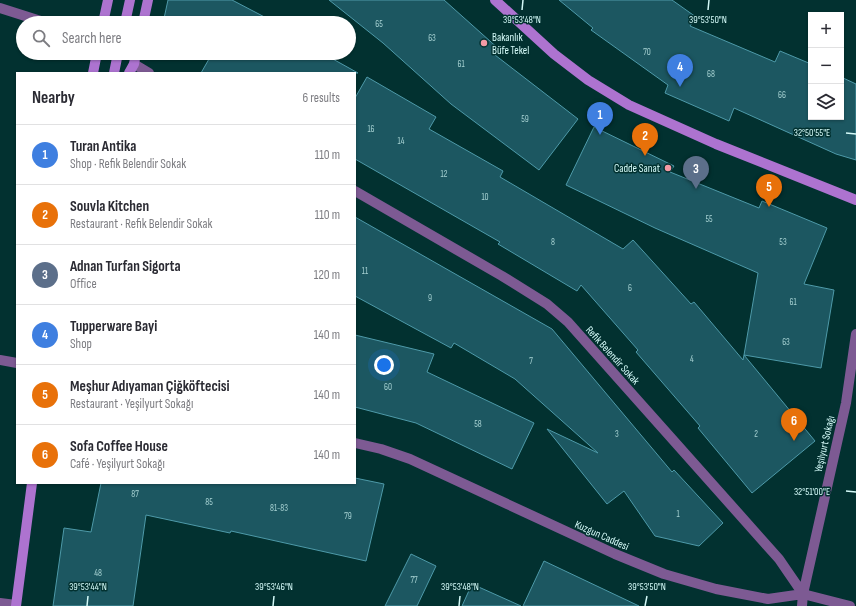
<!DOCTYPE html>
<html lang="en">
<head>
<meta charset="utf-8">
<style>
	body { margin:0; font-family:"Sofia Sans Condensed",sans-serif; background:#f7f7f7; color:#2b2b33 }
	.controls { position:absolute; right:12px; top:12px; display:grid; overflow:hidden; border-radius:0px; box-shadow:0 1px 3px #0004 }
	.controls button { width:36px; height:36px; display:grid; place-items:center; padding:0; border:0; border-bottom:1px solid #e1e1e2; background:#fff; color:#2b2b33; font:20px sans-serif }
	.you { position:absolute; left:384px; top:365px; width:14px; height:14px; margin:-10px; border:3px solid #fff; border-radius:50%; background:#1a73e8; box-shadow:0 0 0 6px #1a73e833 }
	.badge { display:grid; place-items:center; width:26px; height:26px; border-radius:50%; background:#855d66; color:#fff; font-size:13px; font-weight:700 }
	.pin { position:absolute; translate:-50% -33px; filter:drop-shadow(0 1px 2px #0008) }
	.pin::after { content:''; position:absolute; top:21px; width:14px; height:12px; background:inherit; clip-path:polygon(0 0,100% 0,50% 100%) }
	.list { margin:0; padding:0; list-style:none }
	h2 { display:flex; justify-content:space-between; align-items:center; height:52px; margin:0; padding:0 16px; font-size:17px }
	h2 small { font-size:13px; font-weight:400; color:#7c7c81 }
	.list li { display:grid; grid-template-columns:26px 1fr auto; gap:12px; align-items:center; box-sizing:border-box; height:60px; padding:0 16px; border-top:1px solid #e1e1e2 }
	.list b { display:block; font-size:15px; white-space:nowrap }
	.list p { margin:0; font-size:13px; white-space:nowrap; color:#7c7c81 }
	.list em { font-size:13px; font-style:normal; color:#7c7c81 }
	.icon { flex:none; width:22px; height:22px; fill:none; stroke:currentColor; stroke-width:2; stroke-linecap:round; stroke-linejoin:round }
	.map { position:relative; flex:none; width:856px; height:606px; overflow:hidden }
	.search { position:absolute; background:#fff; box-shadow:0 1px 3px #0004; left:16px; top:16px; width:340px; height:44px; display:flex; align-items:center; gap:10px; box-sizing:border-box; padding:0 14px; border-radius:22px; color:#7c7c81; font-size:15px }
	.panel { position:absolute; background:#fff; box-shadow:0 1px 3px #0004; left:16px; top:72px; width:340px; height:412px; border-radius:0px }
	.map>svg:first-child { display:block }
	.building { fill:#1c5761; stroke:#4e9aa9 }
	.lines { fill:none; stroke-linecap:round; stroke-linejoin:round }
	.minor { stroke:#7d5a93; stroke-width:10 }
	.secondary { stroke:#ad73d0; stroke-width:10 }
	.ticks { fill:none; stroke:#d4faf8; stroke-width:1.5 }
	.poi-dot { fill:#f49aa5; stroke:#023130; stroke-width:1.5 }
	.labels { text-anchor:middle; stroke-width:3; stroke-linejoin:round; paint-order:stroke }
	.number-label { font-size:9px; fill:#a6d1d2 }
	.poi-label { font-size:11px; fill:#d4faf8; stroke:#023130; text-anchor:start }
	.street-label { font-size:11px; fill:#d4faf8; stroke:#023130 }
	.ticks-label { font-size:10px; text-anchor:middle; fill:#d4faf8; stroke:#023130; stroke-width:3; stroke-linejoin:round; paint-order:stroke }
</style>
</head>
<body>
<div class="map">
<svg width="856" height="606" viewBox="0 0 856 606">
	<rect width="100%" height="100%" fill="#023130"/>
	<!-- building -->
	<path class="building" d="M 168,0 L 232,0 L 276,23 L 163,23 Z
		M 329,0 L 444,0 L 500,50 L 495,55 L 578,119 L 539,170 L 451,104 L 383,43 Z
		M 559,0 L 672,0 L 696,17 L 690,26 L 775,62 L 780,51 L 811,64 L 811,117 L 841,117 L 841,77 L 856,84 L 856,160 L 836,154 L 734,108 L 729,121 L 665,93 L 668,85 L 591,30 L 593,28 Z
		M 197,53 L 322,53 L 358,73 L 201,73 L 209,59 Z
		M 367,77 L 436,117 L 429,129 L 503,171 L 500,177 L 623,249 L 633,240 L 691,304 L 694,302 L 743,360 L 744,355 L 815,441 L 752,493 L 698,428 L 700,426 L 636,352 L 638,350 L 581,285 L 577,291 L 498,244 L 500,242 L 355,159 L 355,98 Z
		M 594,127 L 674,166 L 670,172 L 759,208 L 762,201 L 827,228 L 804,284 L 834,290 L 821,368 L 744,355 L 758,273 L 655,228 L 566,185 Z
		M 355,217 L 552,329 L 672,472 L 674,470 L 723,523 L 699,546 L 655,536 L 624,491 L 607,504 L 547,429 L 598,453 L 515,379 L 454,343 L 451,348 L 355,296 Z
		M 355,335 L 434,354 L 427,372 L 534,423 L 512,469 L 416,423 L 355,407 Z
		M 355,478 L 384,484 L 366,561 L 231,531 L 230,533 L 146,515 L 133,606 L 53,606 L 64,528 L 91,532 L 101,483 L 355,483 Z
		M 411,554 L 436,566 L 417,606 L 385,606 Z
		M 544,561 L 639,606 L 523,606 Z
		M 472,584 L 521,606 L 462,606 Z"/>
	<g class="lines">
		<!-- minor -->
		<path class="minor" d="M 0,8 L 47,23
			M 134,64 L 149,73
			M 355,191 L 502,276 L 547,304 L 568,322 L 779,559 L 803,594
			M 0,360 L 17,363
			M 355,443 L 381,449 L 410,459 L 615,554 L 664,574 L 716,589 L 768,599 L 803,594 L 850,606
			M 0,603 L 16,605
			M 802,606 L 803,594 L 846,403 L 856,334"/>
		<!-- secondary -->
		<path class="secondary" d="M 495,0 L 554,54 L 588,80 L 629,105 L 716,144 L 856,200
			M 103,23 L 108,0
			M 125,23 L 130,0
			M 143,23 L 148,0
			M 93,73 L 97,53
			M 114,73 L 118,53
			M 129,73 L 134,64 L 136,53
			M 16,606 L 32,483"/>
	</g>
	<!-- ticks -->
	<path class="ticks" d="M 522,10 L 523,0M 708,10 L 709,0M 846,133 L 856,134M 846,491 L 856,492M 87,606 L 88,596M 273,606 L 274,596M 459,606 L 460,596M 645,606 L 647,596"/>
	<!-- markers -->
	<g class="poi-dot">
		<circle cx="484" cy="43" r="4"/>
		<circle cx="668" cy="168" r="4"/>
	</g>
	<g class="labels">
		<!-- number labels -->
		<g class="number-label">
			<text x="379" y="27">65</text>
			<text x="432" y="41">63</text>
			<text x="647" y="55">70</text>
			<text x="461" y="67">61</text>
			<text x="711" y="77">68</text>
			<text x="782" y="98">66</text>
			<text x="525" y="122">59</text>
			<text x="371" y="132">16</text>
			<text x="401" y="144">14</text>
			<text x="444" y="177">12</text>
			<text x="485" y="200">10</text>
			<text x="709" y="222">55</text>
			<text x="553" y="245">8</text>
			<text x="783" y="245">53</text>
			<text x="365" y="274">11</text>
			<text x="630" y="291">6</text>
			<text x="430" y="301">9</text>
			<text x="793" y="305">61</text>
			<text x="786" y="345">63</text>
			<text x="692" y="362">4</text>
			<text x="531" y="364">7</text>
			<text x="388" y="390">60</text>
			<text x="478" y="427">58</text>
			<text x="617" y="437">3</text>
			<text x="756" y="437">2</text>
			<text x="135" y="497">87</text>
			<text x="209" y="505">85</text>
			<text x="279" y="511">81-83</text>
			<text x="678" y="517">1</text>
			<text x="348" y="519">79</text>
			<text x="98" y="576">48</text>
			<text x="414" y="583">77</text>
		</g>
		<!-- poi labels -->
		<g class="poi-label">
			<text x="492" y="41">Bakanlık<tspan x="492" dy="13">Büfe Tekel</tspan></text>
			<text x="660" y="172" text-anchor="end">Cadde Sanat</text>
		</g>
		<!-- street labels -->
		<g class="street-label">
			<text transform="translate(613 355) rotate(48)" y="4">Refik Belendir Sokak</text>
			<text transform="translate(824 444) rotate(-77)" y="4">Yeşilyurt Sokağı</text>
			<text transform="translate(602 535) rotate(24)" y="4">Kuzgun Caddesi</text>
		</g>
	</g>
	<g class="ticks-label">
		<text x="522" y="23">39°53'48"N</text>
		<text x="708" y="23">39°53'50"N</text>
		<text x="812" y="136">32°50'55"E</text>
		<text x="812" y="495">32°51'00"E</text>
		<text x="88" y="590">39°53'44"N</text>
		<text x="274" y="590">39°53'46"N</text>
		<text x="460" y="590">39°53'48"N</text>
		<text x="647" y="590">39°53'50"N</text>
	</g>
</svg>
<div class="controls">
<button>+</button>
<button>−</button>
<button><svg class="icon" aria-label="layers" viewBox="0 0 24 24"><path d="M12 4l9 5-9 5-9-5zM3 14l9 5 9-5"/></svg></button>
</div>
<div class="you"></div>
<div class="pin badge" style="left:600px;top:135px;background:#3f7fe0">1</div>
<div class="pin badge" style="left:645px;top:156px;background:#e8710a">2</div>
<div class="pin badge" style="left:696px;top:189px;background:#5c6f8a">3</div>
<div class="pin badge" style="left:680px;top:87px;background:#3f7fe0">4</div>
<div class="pin badge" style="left:769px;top:207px;background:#e8710a">5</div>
<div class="pin badge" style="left:794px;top:441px;background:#e8710a">6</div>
<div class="search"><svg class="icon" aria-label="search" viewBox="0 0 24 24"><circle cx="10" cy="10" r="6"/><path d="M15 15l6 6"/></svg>Search here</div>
<section class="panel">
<h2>Nearby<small>6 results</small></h2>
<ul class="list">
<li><span class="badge" style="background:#3f7fe0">1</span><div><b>Turan Antika</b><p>Shop · Refik Belendir Sokak</p></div><em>110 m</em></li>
<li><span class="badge" style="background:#e8710a">2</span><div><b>Souvla Kitchen</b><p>Restaurant · Refik Belendir Sokak</p></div><em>110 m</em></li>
<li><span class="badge" style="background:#5c6f8a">3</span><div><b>Adnan Turfan Sigorta</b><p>Office</p></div><em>120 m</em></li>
<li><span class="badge" style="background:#3f7fe0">4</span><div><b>Tupperware Bayi</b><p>Shop</p></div><em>140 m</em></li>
<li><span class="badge" style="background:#e8710a">5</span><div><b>Meşhur Adıyaman Çiğköftecisi</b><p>Restaurant · Yeşilyurt Sokağı</p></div><em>140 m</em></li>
<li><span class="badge" style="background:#e8710a">6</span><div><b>Sofa Coffee House</b><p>Café · Yeşilyurt Sokağı</p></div><em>140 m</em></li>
</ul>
</section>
</div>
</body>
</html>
